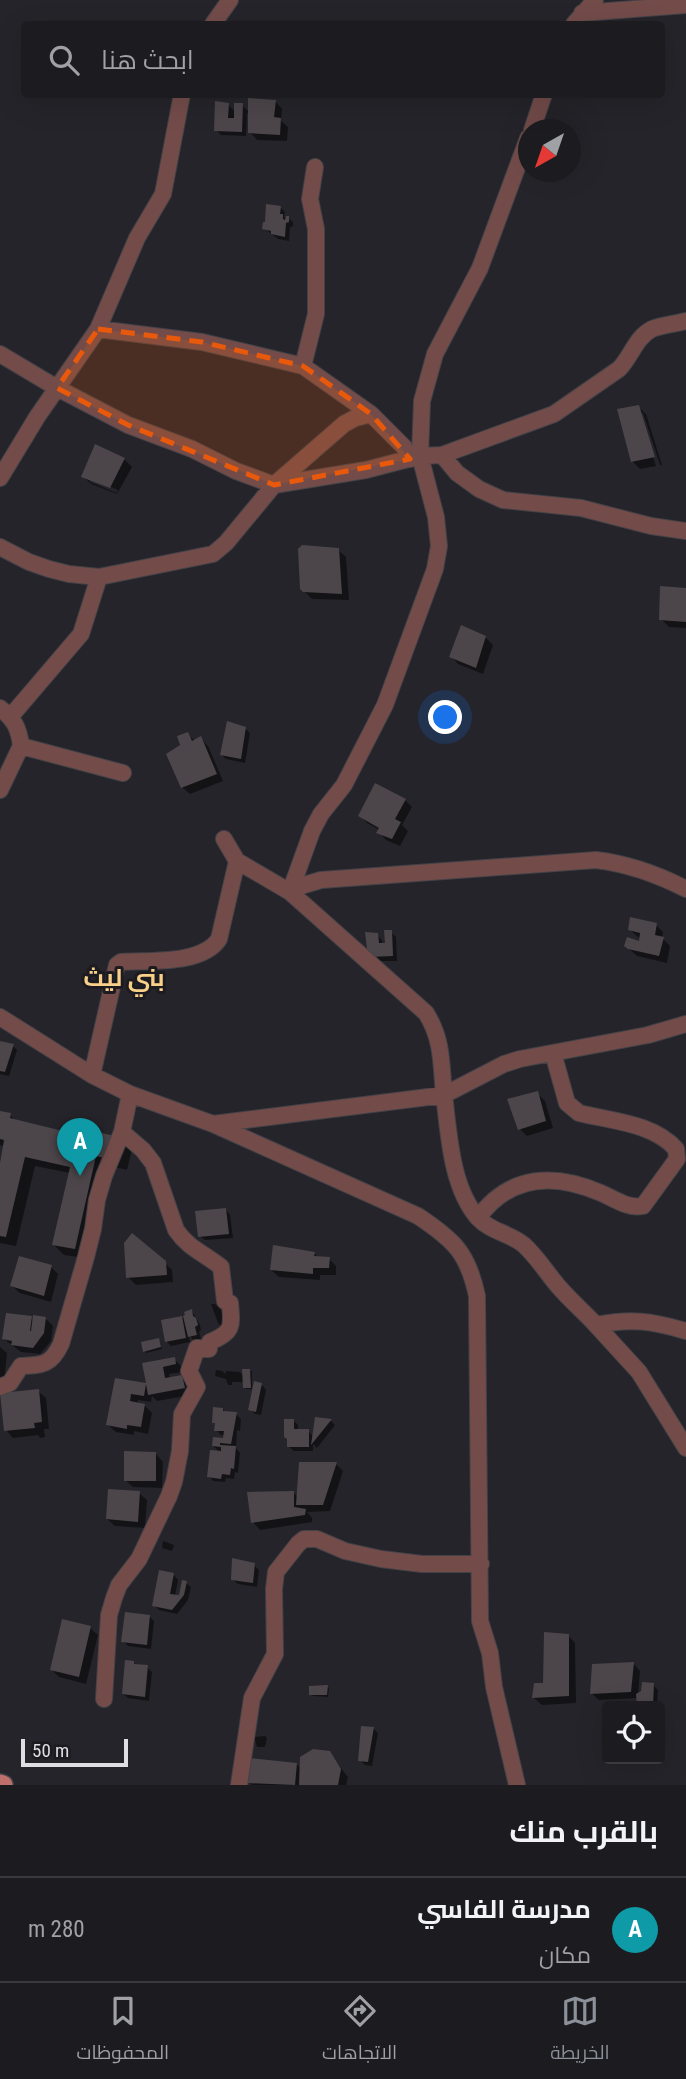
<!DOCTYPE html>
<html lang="ar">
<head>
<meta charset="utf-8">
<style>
	body { margin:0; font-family:"Roboto Condensed",Cairo,sans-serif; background:#252429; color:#f1f3f6; direction:rtl }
	.controls { position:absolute; right:21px; bottom:21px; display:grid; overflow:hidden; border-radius:7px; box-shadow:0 7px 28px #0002 }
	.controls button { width:63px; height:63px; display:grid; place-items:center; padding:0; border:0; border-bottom:2px solid #3a393e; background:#1c1b20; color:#f1f3f6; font:35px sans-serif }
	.compass { position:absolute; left:518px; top:119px; width:63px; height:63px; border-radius:50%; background:#1c1b20; box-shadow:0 7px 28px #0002; rotate:220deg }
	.scale { position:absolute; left:21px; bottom:18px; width:107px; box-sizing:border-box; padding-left:7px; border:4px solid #dfdee2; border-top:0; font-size:19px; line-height:24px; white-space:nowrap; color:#dfdee2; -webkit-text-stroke:5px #1c1b20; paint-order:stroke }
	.you { position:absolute; left:446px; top:718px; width:24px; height:24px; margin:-18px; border:5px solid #fff; border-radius:50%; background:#1a73e8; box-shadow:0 0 0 10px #1a73e833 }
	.badge { display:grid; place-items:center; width:46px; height:46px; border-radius:50%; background:#8c9099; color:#fff; font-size:23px; font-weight:700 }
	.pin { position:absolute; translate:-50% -58px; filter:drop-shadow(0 2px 4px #0008) }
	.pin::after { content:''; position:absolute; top:37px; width:24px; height:21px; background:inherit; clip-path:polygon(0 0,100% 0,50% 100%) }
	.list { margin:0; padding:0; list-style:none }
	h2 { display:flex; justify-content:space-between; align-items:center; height:91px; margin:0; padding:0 28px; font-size:30px }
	h2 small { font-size:23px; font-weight:400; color:#a0a1a5 }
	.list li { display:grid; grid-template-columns:46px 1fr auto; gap:21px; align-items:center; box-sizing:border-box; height:105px; padding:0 28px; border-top:2px solid #3a393e }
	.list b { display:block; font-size:26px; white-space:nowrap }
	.list p { margin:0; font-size:23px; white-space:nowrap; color:#a0a1a5 }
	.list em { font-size:23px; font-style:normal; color:#a0a1a5 }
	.icon { flex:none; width:38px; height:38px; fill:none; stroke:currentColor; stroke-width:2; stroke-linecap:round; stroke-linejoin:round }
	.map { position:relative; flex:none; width:686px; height:1785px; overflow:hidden; direction:ltr }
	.search { position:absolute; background:#1c1b20; box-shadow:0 7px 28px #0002; left:21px; right:21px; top:21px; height:77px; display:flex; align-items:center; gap:18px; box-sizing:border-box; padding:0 24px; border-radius:7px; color:#a0a1a5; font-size:26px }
	.sheet { height:196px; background:#1c1b20 }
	nav { display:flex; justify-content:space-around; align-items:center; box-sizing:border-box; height:98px; border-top:2px solid #3a393e; background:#1c1b20; font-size:19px; color:#a0a1a5 }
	nav a { display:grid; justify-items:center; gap:4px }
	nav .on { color:#8c9099 }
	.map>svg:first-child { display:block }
	.shadow { fill:#0007; fill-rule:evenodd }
	.building { fill:#4c464a }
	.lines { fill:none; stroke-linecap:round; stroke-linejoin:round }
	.minor-casing { stroke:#434247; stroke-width:18 }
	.major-casing { stroke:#434247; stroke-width:22 }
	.minor { stroke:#734c4a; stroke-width:16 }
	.major { stroke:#bf706d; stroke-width:19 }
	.marked { fill:#e8590c; fill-opacity:0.2; stroke:#e8590c; stroke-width:5; stroke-dasharray:14 9; stroke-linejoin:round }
	.labels { text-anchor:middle; stroke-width:6; stroke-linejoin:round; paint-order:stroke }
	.quarter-label { font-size:24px; font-weight:bold; fill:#f8d089; stroke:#1c1b20 }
</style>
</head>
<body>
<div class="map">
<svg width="686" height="1785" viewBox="0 0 686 1785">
	<rect width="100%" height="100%" fill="#25242a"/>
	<!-- shadow -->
	<path class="shadow" d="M 590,94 L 613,94 L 612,97 Z
		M 275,101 L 282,109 L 281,121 L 288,127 L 287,141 L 257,140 L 250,132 L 250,113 L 247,113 L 246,136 L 221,135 L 216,130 L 228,105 L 236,112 L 242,105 L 250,113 Z
		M 280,207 L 285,212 L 284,217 L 288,218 L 293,222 L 293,226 L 290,227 L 289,241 L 278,239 L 264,228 Z
		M 638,407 L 646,414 L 662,465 L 660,465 L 643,413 L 639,413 L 656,466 L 640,469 L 632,461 Z
		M 96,446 L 124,459 L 132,467 L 117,494 L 91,484 L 83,476 ZM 90,478 L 118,490 L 117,493 L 90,482 Z
		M 338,550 L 346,557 L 349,600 L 312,599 L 301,588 Z
		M 686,590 L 686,628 L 669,627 L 661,619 Z
		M 485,637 L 493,645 L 483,674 L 458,664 L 451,656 Z
		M 245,728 L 250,733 L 245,763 L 226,759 L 221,754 Z
		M 187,734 L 195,741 L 201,739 L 208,746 L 223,781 L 190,794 L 182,787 L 182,746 Z
		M 405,800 L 412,807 L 402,825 L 408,831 L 400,846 L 386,840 L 379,832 L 380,830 L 367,823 L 360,815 Z
		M 656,925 L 663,932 L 662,938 L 670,946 L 667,963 L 637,956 L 626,946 L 640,944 L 641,938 L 638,937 L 630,930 Z
		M 391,932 L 396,937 L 397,961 L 374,961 L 377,935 L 382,940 L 382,944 L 387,944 Z
		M 0,1043 L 13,1046 L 17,1050 L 9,1076 L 0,1074 Z
		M 537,1093 L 545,1101 L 553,1128 L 527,1136 L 520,1129 Z
		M 0,1113 L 10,1115 L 16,1121 L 84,1138 L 122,1139 L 132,1149 L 127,1170 L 106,1165 L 85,1258 L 64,1255 L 54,1245 L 70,1173 L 35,1166 L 16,1246 L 0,1243 L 0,1173 L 5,1147 L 0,1145 Z
		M 226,1210 L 230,1215 L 233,1238 L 205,1240 L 200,1236 Z
		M 314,1253 L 318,1258 L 329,1259 L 336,1266 L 336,1275 L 320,1275 L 320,1280 L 279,1277 L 271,1270 Z
		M 164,1262 L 172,1270 L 173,1282 L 136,1285 L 128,1277 Z
		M 51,1267 L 58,1274 L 51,1302 L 20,1293 L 12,1286 Z
		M 211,1304 L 215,1304 L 223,1312 L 227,1324 L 220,1325 L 218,1323 Z
		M 192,1311 L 200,1325 L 201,1330 L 199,1332 L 201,1339 L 194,1341 L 189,1335 L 190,1342 L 171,1346 L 166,1341 L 163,1321 L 187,1317 Z
		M 31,1318 L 34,1321 L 45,1318 L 53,1326 L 51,1341 L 40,1354 L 21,1352 L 4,1339 Z
		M 159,1340 L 162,1349 L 146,1353 L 145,1351 Z
		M 0,1347 L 7,1353 L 4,1385 L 0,1385 Z
		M 174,1359 L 182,1367 L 183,1372 L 169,1374 L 170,1379 L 182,1377 L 189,1385 L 191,1395 L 157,1401 L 152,1396 L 151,1402 L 138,1400 L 138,1404 L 144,1405 L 152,1413 L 148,1434 L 134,1431 L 134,1435 L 116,1432 L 108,1425 L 116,1380 L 148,1385 L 144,1365 Z
		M 216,1370 L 222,1371 L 226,1374 L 226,1371 L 240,1372 L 244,1377 L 250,1370 L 252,1372 L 252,1389 L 246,1389 L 244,1382 L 232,1382 L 232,1385 L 228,1385 L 226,1379 L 215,1376 Z
		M 262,1385 L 266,1390 L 261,1415 L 255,1414 L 250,1409 Z
		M 38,1391 L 46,1398 L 49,1429 L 44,1429 L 45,1437 L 40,1438 L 38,1435 L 13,1438 L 6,1430 Z
		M 223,1409 L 226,1413 L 236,1414 L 241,1419 L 240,1431 L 237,1430 L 236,1448 L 240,1453 L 238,1473 L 235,1472 L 234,1479 L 226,1478 L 225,1482 L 213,1481 L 209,1476 L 220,1452 L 213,1446 L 224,1440 L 225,1435 L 221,1435 L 216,1430 L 216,1425 L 214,1422 Z
		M 317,1419 L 331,1421 L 335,1425 L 317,1448 L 313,1444 L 313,1451 L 294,1451 L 289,1447 L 294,1421 L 298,1425 L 298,1431 L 308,1431 L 314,1437 Z
		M 156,1454 L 163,1462 L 162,1488 L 133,1487 L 125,1480 Z
		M 336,1464 L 343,1471 L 330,1511 L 307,1512 L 312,1518 L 312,1522 L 260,1530 L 253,1522 L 294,1493 L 298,1497 Z
		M 139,1493 L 147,1500 L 145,1528 L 115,1526 L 107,1519 Z
		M 163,1541 L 174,1545 L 172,1551 L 162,1548 Z
		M 254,1565 L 259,1570 L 257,1587 L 238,1584 L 233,1580 Z
		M 174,1575 L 178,1580 L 175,1596 L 180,1597 L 186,1583 L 191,1587 L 188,1600 L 177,1614 L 159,1610 L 154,1605 Z
		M 149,1616 L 154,1621 L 151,1649 L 128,1646 L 123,1641 Z
		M 90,1628 L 98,1635 L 86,1684 L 59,1677 L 52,1670 Z
		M 568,1635 L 575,1643 L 576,1703 L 542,1705 L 534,1698 L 545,1685 Z
		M 133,1662 L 137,1666 L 147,1667 L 152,1672 L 149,1701 L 128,1698 L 123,1694 Z
		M 633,1663 L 640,1671 L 638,1695 L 653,1685 L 658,1690 L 657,1706 L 638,1706 L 638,1698 L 599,1700 L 591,1693 Z
		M 327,1686 L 329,1688 L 328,1697 L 313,1696 L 311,1694 Z
		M 373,1728 L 378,1733 L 372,1766 L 365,1765 L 360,1760 Z
		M 265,1736 L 267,1738 L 265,1747 L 257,1747 L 254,1737 Z
		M 329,1753 L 348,1777 L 346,1785 L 252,1785 L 249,1782 L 297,1764 L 301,1769 Z"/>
	<!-- building -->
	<path class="building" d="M 248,98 L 276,100 L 274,117 L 281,118 L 280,135 L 248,133 Z
		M 215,101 L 229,103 L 228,118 L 234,118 L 234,103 L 243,103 L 242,132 L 214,131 Z
		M 266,204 L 281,206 L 280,214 L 283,214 L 283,219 L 285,220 L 286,216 L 289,216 L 289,222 L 286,223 L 285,237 L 271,234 L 271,231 L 262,229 L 263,222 L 265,222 Z
		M 639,405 L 655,457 L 631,462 L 617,409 Z
		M 95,444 L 125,458 L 110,488 L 81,477 Z
		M 302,545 L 339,548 L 342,594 L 303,592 L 300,589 L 298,549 Z
		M 660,586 L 686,588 L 686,622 L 659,620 Z
		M 461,625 L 486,636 L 476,668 L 449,657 Z
		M 227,721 L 246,727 L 241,759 L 220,755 Z
		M 188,732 L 192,741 L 201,736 L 217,774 L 181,788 L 166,754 L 180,745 L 177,736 Z
		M 375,783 L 406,799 L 395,819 L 401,822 L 392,839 L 376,833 L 379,828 L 358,816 Z
		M 630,917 L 657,923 L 655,935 L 664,937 L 659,956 L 628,949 L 624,946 L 627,937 L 639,941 L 640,933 L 628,930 Z
		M 384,930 L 392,930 L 393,956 L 368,957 L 365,932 L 378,933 L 379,943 L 385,943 Z
		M 0,1041 L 14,1044 L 5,1072 L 0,1071 Z
		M 538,1091 L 546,1121 L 518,1130 L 507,1099 Z
		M 0,1111 L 11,1113 L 10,1118 L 83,1136 L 85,1129 L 123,1138 L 117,1161 L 96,1156 L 75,1249 L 52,1245 L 70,1167 L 25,1157 L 6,1237 L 0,1236 L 0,1163 L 4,1140 L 0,1139 Z
		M 226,1208 L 229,1234 L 198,1237 L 195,1211 Z
		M 132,1233 L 166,1261 L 167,1275 L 126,1278 L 124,1243 Z
		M 273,1245 L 315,1252 L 314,1256 L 330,1257 L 329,1268 L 313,1268 L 313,1274 L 270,1270 Z
		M 19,1256 L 52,1265 L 44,1296 L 10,1286 Z
		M 192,1309 L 193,1316 L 196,1318 L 198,1325 L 195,1327 L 197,1335 L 188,1337 L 183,1316 L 185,1315 L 184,1312 Z
		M 6,1313 L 32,1316 L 30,1331 L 31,1331 L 33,1315 L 46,1317 L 44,1333 L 33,1348 L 11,1345 L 12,1341 L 2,1339 Z
		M 182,1316 L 186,1338 L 165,1342 L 161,1320 Z
		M 159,1338 L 161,1347 L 143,1352 L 141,1342 Z
		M 175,1357 L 176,1364 L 163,1367 L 165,1378 L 182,1375 L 185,1388 L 148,1395 L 146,1384 L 144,1396 L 131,1394 L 130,1401 L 145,1404 L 141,1427 L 127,1425 L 127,1429 L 106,1425 L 115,1378 L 146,1383 L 142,1363 Z
		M 242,1369 L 250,1369 L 251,1388 L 243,1388 Z
		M 254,1381 L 262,1383 L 256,1412 L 248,1410 Z
		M 39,1389 L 42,1422 L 34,1423 L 35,1428 L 4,1431 L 0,1393 Z
		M 213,1407 L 223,1408 L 223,1411 L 237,1412 L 231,1444 L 220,1443 L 220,1445 L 236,1446 L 234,1469 L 231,1468 L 230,1475 L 222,1474 L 221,1479 L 207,1477 L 210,1450 L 221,1451 L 221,1447 L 212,1446 L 213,1437 L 223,1438 L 224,1431 L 214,1431 L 215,1423 L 212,1423 Z
		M 315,1417 L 332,1419 L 311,1445 Z
		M 284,1419 L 294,1419 L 294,1429 L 309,1429 L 309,1447 L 287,1447 L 287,1439 L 284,1437 Z
		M 124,1451 L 156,1452 L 156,1481 L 124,1481 Z
		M 299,1462 L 337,1462 L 323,1505 L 296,1505 Z
		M 108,1489 L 140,1491 L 138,1522 L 106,1519 Z
		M 294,1491 L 294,1507 L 306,1509 L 305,1515 L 251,1523 L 247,1492 Z
		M 232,1558 L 255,1563 L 253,1583 L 231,1580 Z
		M 159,1570 L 174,1573 L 170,1594 L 179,1595 L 182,1580 L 187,1581 L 184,1595 L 172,1610 L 152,1606 Z
		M 125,1612 L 150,1615 L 147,1645 L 121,1642 Z
		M 62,1619 L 91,1626 L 79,1677 L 50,1670 Z
		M 544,1632 L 569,1634 L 569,1696 L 532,1698 L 534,1683 L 543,1683 Z
		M 125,1660 L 134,1661 L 134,1664 L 148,1665 L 145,1697 L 122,1694 Z
		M 634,1662 L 631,1692 L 590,1694 L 592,1664 Z
		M 642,1682 L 654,1683 L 653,1706 L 637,1706 L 636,1694 L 641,1691 Z
		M 328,1685 L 327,1695 L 309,1695 L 309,1686 Z
		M 361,1726 L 374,1727 L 368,1762 L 358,1761 Z
		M 313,1749 L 330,1751 L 341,1769 L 338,1785 L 299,1785 L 300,1757 Z
		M 250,1758 L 297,1763 L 295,1785 L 247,1783 Z"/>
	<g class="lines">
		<defs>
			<path id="minor" d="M 582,13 L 686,5
				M 213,24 L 230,0
				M 574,24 L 595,0
				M 532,130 L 544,94
				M 98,329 L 202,342 L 303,366 L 371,414 L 404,447 L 410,459
				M 0,354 L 57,388 L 128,425 L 192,449 L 236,471 L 274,485 L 366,470 L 420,456 L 442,455 L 554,414 L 619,369 C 631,357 636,337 652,329 C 662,325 675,324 686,321
				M 303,366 L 316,314 L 316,229 L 310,199 L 315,167
				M 442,455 L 457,473 L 479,489 L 503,500 L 581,508 L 651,526 L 686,531
				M 0,478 L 37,417 L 98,329 L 137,238 L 163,194 L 182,94
				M 0,547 L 29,562 L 49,569 L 69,574 L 99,577 L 213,554 L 226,543 L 274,485 L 344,424 L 355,418 L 371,414
				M 0,708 C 14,719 19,728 21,746 L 123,773
				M 11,716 L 81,634 L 99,577
				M 0,790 L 21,746
				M 224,839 L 237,861 L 290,892 L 304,885 L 321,880 L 596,860 C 629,864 657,874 686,889
				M 0,1017 L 92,1075 L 130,1094 L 213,1124 L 418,1216 C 454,1240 468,1253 477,1296 L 480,1621 L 490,1653 L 494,1687 L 517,1785
				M 686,1024 L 648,1035 L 520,1059 L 504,1064 L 444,1095 C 449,1134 451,1187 478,1218 C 491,1232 510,1233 524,1245 C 537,1257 547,1273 558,1286 C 570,1300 584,1312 596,1325 C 631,1318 652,1321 686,1331
				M 92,1075 L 117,965 L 121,962 C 149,960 202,965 219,939 L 237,861
				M 213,1124 L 444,1095 C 441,1064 443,1040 426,1013 L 290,892 L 312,831 L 321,814 L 344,785 L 385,705 L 435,569 L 439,546 L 436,517 L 420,456 L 422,401 L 435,354 L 480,268 L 528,138
				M 478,1218 C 510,1174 555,1173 601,1193 C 615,1199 628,1209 643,1206 L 677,1159 L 676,1149 C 653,1123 611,1121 579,1113 L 567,1103 L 553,1053
				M 596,1325 L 639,1372 L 686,1448
				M 0,1387 L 10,1383 L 21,1366 C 43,1365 51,1365 61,1344 L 86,1257 L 93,1229 L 97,1200 L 104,1176 L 122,1132 L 130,1094
				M 104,1699 L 109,1615 L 114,1598 L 119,1585 L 139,1559 L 169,1496 L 174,1482 L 180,1451 L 182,1414 L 197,1387 L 189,1371 L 197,1348 L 209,1349 L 210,1342 C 234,1332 232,1326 230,1303 L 225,1301 L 221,1267 C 204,1253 189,1249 176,1230 L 153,1163 L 143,1150 L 122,1132
				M 239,1785 L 252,1698 L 275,1654 L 274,1589 L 276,1572 L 298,1544 L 304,1539 L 317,1539 L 345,1551 L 381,1559 L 422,1564 L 481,1564"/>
			<path id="major" d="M 0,1784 L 3,1785"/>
		</defs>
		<!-- minor casing -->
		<use href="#minor" class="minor-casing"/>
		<!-- major casing -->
		<use href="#major" class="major-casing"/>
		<!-- minor -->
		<use href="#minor" class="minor"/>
		<!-- major -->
		<use href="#major" class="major"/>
	</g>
	<!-- marked area -->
	<path class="marked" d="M 98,329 L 202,342 L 303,366 L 371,414 L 410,459 L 274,485 L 128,425 L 57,388 Z"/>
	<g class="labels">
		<!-- quarter labels -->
		<g class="quarter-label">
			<text x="124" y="986">بني ليث</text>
		</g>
	</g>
</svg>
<div class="controls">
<button><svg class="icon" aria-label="locate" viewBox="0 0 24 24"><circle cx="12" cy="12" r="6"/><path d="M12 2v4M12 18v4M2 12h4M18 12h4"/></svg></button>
</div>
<svg class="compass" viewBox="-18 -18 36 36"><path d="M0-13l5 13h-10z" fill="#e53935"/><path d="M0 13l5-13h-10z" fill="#a0a1a5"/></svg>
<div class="scale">50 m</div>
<div class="you"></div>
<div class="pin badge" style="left:80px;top:1176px;background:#0f9aa8">A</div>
<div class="search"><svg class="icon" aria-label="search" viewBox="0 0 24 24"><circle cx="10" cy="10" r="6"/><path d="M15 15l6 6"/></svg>ابحث هنا</div>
</div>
<section class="sheet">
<h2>بالقرب منك<small></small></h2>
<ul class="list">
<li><span class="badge" style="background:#0f9aa8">A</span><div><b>مدرسة الفاسي</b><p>مكان</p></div><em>280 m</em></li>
</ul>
</section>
<nav>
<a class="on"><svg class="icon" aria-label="map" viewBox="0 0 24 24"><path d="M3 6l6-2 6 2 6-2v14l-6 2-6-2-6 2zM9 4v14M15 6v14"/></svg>الخريطة</a>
<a><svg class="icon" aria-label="directions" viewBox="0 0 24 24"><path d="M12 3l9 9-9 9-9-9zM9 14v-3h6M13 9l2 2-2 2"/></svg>الاتجاهات</a>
<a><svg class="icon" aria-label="saved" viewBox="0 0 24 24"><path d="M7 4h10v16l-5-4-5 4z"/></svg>المحفوظات</a>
</nav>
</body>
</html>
